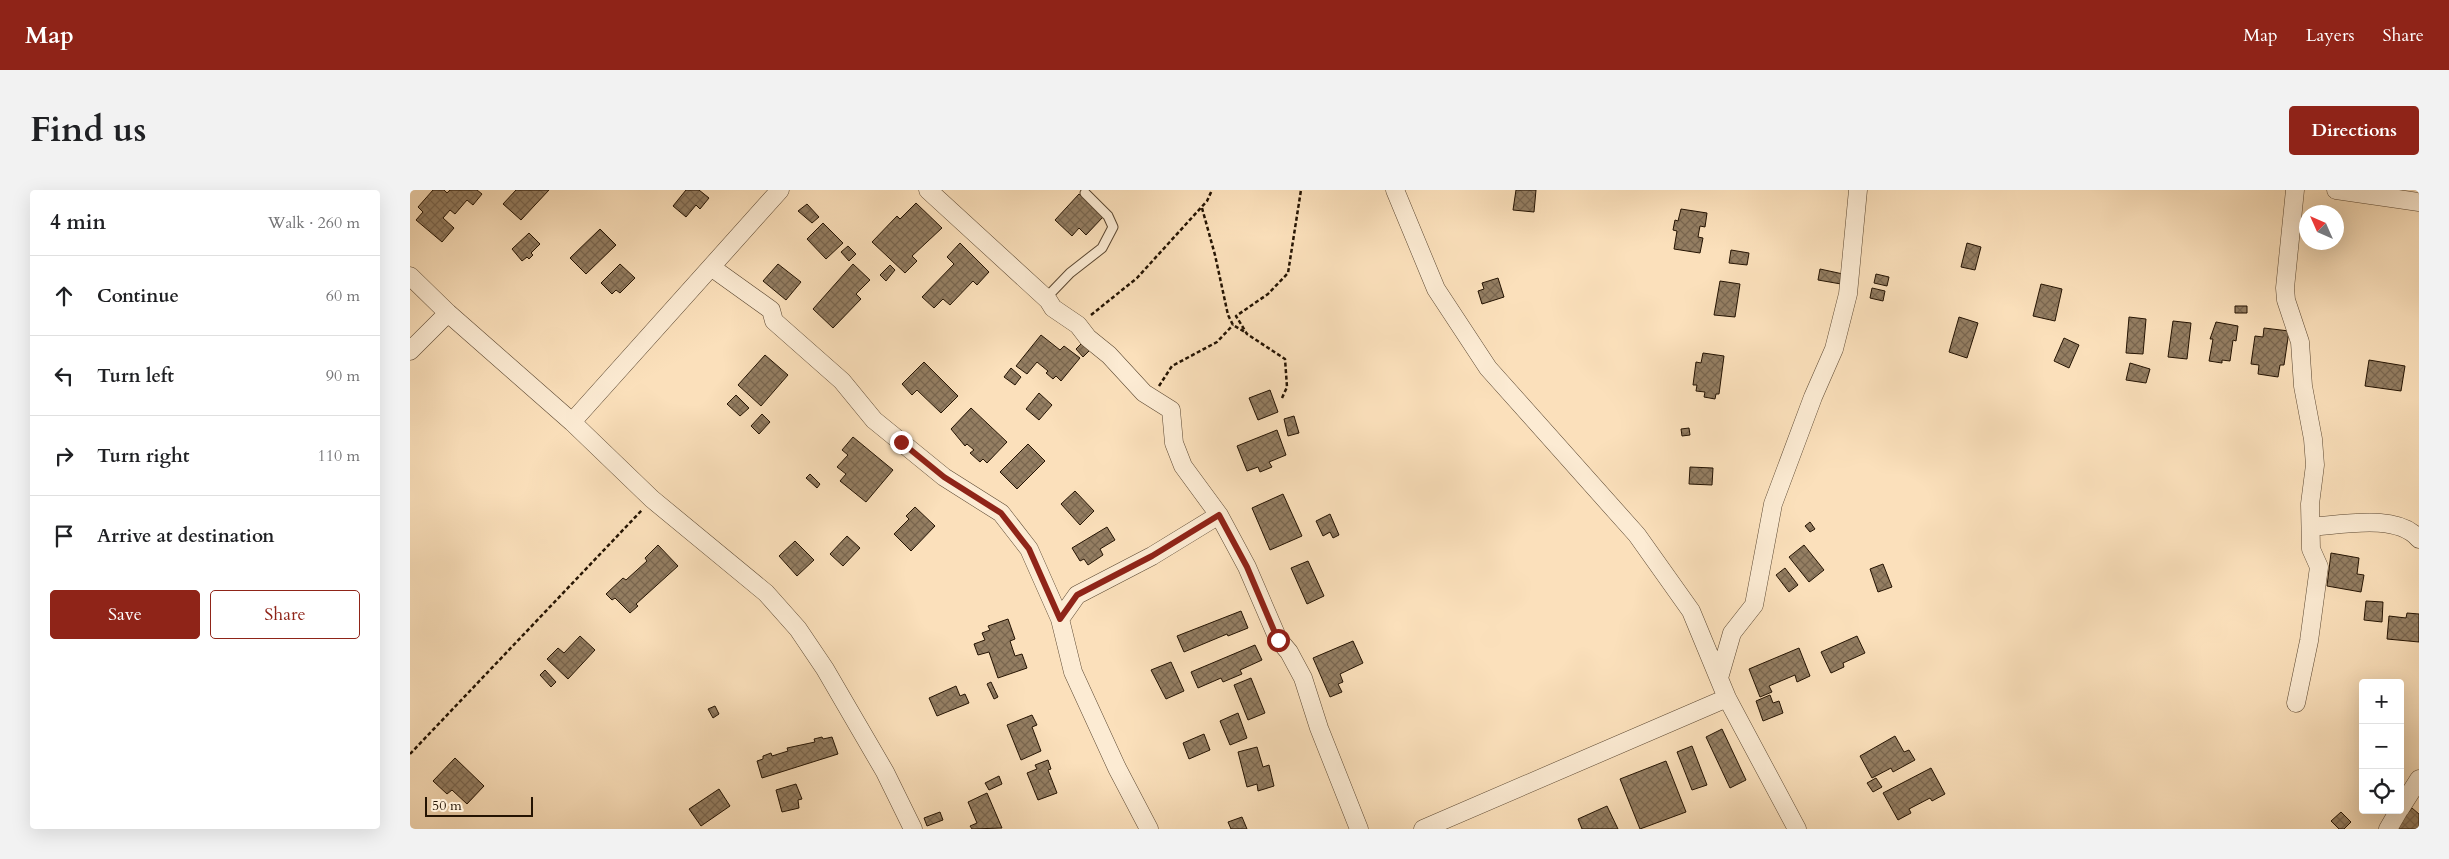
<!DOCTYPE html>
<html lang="en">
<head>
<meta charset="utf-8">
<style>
	body { margin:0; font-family:Cardo,serif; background:#f2f2f2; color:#202124 }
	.controls { position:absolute; right:15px; bottom:15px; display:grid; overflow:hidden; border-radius:5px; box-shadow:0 5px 20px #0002 }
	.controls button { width:45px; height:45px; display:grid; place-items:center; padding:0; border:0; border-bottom:1px solid #e0e0e0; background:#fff; color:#202124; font:25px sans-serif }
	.compass { position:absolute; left:1889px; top:15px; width:45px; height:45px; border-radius:50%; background:#fff; box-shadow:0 5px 20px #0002; rotate:315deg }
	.scale { position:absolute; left:15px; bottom:12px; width:108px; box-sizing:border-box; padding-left:5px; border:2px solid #241302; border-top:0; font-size:14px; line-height:18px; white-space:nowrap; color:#241302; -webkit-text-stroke:4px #fcebd3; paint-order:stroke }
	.stop { position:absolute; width:15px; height:15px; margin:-11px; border:4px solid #8f2418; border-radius:50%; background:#fff }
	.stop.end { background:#8f2418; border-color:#fff; box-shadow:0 1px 5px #0008 }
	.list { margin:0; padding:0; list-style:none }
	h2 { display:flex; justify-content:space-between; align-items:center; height:65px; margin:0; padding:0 20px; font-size:21px }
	h2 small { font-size:16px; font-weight:400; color:#757577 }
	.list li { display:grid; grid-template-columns:32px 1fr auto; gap:15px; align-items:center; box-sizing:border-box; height:80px; padding:0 20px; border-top:1px solid #e0e0e0 }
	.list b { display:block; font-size:19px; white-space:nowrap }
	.list em { font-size:16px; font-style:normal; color:#757577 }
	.actions { display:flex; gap:10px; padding:15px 20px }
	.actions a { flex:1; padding:11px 0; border:1px solid #8f2418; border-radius:5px; text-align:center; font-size:18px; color:#8f2418 }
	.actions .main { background:#8f2418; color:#fff }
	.icon { flex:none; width:28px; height:28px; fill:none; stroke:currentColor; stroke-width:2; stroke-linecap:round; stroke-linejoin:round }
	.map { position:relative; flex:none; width:2009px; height:639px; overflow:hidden; border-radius:5px }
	header { display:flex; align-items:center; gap:30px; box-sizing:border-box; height:70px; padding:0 25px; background:#8f2418; color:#fff }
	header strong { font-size:24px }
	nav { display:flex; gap:28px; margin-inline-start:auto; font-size:18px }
	.intro { display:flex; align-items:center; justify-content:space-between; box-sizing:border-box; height:120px; padding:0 30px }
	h1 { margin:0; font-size:35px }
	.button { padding:12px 22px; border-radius:5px; background:#8f2418; color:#fff; font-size:18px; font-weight:700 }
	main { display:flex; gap:30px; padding:0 30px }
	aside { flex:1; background:#fff; border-radius:5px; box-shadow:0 5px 20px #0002 }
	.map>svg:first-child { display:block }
	.building { fill:url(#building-cross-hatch); stroke:#241302 }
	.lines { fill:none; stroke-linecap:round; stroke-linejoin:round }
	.service-casing { stroke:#5a4630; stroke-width:11 }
	.minor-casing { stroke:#5a4630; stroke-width:19 }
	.path { stroke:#241302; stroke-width:2.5; stroke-dasharray:4 2.5; stroke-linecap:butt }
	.service { stroke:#fcebd3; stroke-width:9 }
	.minor { stroke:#fcebd3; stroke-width:18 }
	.route { stroke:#8f2418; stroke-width:6 }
</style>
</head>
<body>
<header>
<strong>Map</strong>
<nav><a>Map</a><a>Layers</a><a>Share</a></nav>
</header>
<div class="intro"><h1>Find us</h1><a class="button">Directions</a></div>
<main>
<aside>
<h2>4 min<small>Walk · 260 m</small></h2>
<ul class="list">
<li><svg class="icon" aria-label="ahead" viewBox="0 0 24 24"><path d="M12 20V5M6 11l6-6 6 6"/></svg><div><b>Continue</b></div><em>60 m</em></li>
<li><svg class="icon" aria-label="left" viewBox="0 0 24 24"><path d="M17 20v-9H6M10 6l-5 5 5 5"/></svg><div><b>Turn left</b></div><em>90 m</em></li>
<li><svg class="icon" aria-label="right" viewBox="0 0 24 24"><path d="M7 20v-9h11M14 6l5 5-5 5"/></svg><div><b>Turn right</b></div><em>110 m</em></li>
<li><svg class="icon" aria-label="arrive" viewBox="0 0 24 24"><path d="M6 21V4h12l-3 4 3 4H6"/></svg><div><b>Arrive at destination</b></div></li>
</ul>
<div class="actions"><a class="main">Save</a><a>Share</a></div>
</aside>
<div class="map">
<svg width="2009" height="639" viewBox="0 0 2009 639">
	<defs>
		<pattern id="building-cross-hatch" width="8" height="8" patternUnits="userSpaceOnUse" patternTransform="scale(1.25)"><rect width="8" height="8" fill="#947e62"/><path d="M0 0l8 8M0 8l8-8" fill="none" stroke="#79664f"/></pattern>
	</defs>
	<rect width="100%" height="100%" fill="#fbe0bb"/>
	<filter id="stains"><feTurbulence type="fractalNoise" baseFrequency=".004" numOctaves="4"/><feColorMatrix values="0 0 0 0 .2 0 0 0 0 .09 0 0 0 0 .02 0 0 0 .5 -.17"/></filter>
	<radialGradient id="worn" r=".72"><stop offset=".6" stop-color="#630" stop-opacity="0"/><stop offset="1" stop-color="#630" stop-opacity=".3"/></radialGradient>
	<!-- building -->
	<path class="building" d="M 23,0 L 34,0 L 37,3 L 40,0 L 67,0 L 72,4 L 63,15 L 57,10 L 45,24 L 40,20 L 33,28 L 44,38 L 32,52 L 6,30 L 13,22 L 8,17 Z
		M 106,0 L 139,0 L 111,30 L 93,14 Z
		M 276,0 L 289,0 L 299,8 L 290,19 L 286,15 L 276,27 L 263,16 Z
		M 1106,0 L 1126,0 L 1124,22 L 1103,20 Z
		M 669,4 L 693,27 L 676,45 L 669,38 L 662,46 L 645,30 Z
		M 506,13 L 532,38 L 502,66 L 507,71 L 495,83 L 462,52 L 487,26 L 490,29 Z
		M 397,14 L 409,27 L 402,33 L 388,21 Z
		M 1271,19 L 1297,23 L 1295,37 L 1290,36 L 1288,47 L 1293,48 L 1290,63 L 1264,59 L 1267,41 L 1263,40 L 1265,30 L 1268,31 Z
		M 413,33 L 433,53 L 416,69 L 397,49 Z
		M 190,39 L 206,55 L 176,84 L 160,68 Z
		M 119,43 L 130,54 L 121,63 L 123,65 L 119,69 L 117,67 L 112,71 L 102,59 Z
		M 550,53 L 579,82 L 567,95 L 563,91 L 540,115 L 533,109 L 524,118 L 512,107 L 544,74 L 537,67 Z
		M 1557,53 L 1571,57 L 1565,80 L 1551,77 Z
		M 438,56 L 446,64 L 439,71 L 431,62 Z
		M 1321,60 L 1339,63 L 1337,75 L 1319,73 Z
		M 210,74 L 225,88 L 210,103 L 206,100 L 202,104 L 191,93 Z
		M 368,74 L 391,92 L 376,110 L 353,91 Z
		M 443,74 L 460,90 L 446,104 L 451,109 L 423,138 L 403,119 Z
		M 480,75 L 485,80 L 476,91 L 470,85 Z
		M 1410,79 L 1433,84 L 1431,94 L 1408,90 Z
		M 1466,84 L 1479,87 L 1477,96 L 1464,93 Z
		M 1088,88 L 1094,107 L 1072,114 L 1068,101 L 1074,99 L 1072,93 Z
		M 1310,91 L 1330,94 L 1325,127 L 1304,125 Z
		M 1631,94 L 1652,99 L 1645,131 L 1623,126 Z
		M 1462,98 L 1475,101 L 1473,111 L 1460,108 Z
		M 1825,116 L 1837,116 L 1837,123 L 1825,123 Z
		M 1549,127 L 1568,133 L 1557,168 L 1539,162 Z
		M 1719,127 L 1736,129 L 1733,164 L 1716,163 Z
		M 1763,131 L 1781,133 L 1777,169 L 1758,167 Z
		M 1806,132 L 1828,136 L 1826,151 L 1823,150 L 1820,171 L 1812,170 L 1812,173 L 1799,171 L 1803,149 L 1800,149 Z
		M 1854,138 L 1879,141 L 1874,175 L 1870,175 L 1868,187 L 1848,184 L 1849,175 L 1841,174 L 1845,146 L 1853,147 Z
		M 631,145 L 650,160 L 654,156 L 670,168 L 651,191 L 646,186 L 643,189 L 636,183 L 638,181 L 627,172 L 617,184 L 606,176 Z
		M 1654,148 L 1669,155 L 1659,178 L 1644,171 Z
		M 673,152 L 680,160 L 673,167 L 666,159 Z
		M 1293,163 L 1314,166 L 1309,204 L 1306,204 L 1305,209 L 1294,207 L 1295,202 L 1286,201 L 1287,195 L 1283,195 L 1286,172 L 1291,173 Z
		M 355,165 L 378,185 L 351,216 L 328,195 Z
		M 1959,170 L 1995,176 L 1991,201 L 1955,196 Z
		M 514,172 L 548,206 L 531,223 L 507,200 L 502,205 L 492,194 Z
		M 1720,173 L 1740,179 L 1736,193 L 1716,190 Z
		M 601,178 L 611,187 L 605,195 L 594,187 Z
		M 860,200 L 868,222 L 848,230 L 839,208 Z
		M 629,203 L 642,215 L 629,230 L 616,219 Z
		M 326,205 L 339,218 L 330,226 L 317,214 Z
		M 561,218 L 597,252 L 577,273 L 573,269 L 570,272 L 560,263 L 564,260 L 557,254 L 555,256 L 541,239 Z
		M 352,224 L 360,232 L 349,244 L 341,236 Z
		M 884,226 L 889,243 L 878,246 L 874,229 Z
		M 1279,238 L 1280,245 L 1272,246 L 1271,239 Z
		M 867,240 L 876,265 L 859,272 L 862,277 L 850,282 L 848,277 L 837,281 L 827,256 Z
		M 443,247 L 483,280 L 456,312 L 430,291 L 436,284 L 427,277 L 438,265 L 432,260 Z
		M 618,254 L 635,271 L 607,299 L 590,282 Z
		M 1280,277 L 1303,278 L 1302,295 L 1279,294 Z
		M 400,284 L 410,294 L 407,298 L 396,288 Z
		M 665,301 L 684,321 L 670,335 L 651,314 Z
		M 873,304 L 892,346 L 860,360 L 842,318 Z
		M 505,317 L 525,336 L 501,361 L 484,344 L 499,329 L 496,326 Z
		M 920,324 L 929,345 L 923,348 L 920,342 L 913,346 L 906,331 Z
		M 1400,332 L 1405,339 L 1400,342 L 1395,336 Z
		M 697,337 L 705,350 L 690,359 L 693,365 L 678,375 L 674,369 L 670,371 L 662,358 Z
		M 437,346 L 450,358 L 433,376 L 420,364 Z
		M 385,351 L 404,370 L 387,386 L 369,366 Z
		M 248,355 L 268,376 L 226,414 L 228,416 L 220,423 L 205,408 L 202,410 L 196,404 L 213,388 L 216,390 L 237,371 L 235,368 Z
		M 1394,355 L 1414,380 L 1399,392 L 1379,367 Z
		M 1921,363 L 1949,368 L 1947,384 L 1954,385 L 1951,402 L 1917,396 Z
		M 898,371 L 914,406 L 897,414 L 881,378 Z
		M 1473,374 L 1482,397 L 1468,402 L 1460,379 Z
		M 1375,378 L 1388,395 L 1379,402 L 1366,385 Z
		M 1956,411 L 1973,412 L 1972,432 L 1954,430 Z
		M 831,421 L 838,438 L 818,446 L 817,444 L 774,462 L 767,446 Z
		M 1997,423 L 2009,424 L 2009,452 L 1977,449 L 1979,426 L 1996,428 Z
		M 598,429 L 605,449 L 600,451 L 605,466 L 612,464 L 617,478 L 588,488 L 579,462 L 568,465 L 564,454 L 575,450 L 572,443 L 580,440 L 578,436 Z
		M 170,446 L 185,460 L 158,489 L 137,469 L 148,458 L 154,463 Z
		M 1447,446 L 1455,463 L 1433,473 L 1434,477 L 1421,483 L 1411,462 Z
		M 943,451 L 953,473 L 930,484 L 933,492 L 928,494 L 932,502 L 920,507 L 903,468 Z
		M 845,455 L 852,470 L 830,480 L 832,484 L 813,492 L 811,488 L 788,498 L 781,482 Z
		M 1389,458 L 1400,486 L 1387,492 L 1385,485 L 1359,496 L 1362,502 L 1350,507 L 1339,479 Z
		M 761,472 L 774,501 L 756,509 L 741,480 Z
		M 135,480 L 146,492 L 141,497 L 130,485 Z
		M 841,488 L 855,523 L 838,530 L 824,495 Z
		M 581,492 L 588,507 L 584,509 L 577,494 Z
		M 546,496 L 550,506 L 555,504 L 559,513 L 527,526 L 519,508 Z
		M 1360,505 L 1363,513 L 1369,511 L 1373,523 L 1353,531 L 1346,511 Z
		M 305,516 L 309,524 L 303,528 L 298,519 Z
		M 828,523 L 837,548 L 820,555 L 810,531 Z
		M 622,525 L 627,535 L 622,537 L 631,561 L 611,570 L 597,535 Z
		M 1312,539 L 1336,590 L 1320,598 L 1296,547 Z
		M 794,544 L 800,560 L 779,569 L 773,553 Z
		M 1485,546 L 1494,562 L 1499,560 L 1505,570 L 1483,582 L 1481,578 L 1462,588 L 1450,566 Z
		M 412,547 L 413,549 L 422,547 L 428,564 L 352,588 L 347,571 L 353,569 L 353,566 L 361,563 L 362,566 L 378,561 L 377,558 L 405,552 L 404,549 Z
		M 1282,556 L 1297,595 L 1282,600 L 1267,562 Z
		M 847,557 L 853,577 L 859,575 L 864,596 L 848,601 L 847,594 L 837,597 L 828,562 Z
		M 45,568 L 74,596 L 57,614 L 42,600 L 37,604 L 23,591 Z
		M 638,570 L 641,579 L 638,580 L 647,603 L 628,610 L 617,583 L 627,579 L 625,575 Z
		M 1256,571 L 1276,622 L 1230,639 L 1210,589 Z
		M 1521,578 L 1535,604 L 1522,611 L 1520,608 L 1499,619 L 1501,623 L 1488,630 L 1473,603 Z
		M 589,586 L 592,594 L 579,600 L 575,593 Z
		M 1466,588 L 1472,597 L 1463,602 L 1457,593 Z
		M 386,594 L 392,609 L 388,610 L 389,618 L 372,622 L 366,600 Z
		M 309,599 L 320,616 L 291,636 L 279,619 Z
		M 577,603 L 592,638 L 562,639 L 560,636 L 567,633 L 558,612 Z
		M 1197,616 L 1208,639 L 1172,639 L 1168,629 Z
		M 2002,618 L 2009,624 L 2009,639 L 1984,639 Z
		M 530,622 L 533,630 L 517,636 L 514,628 Z
		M 1931,622 L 1941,632 L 1934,639 L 1929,639 L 1921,631 Z
		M 832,627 L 837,639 L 821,639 L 818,632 Z"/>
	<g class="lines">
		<defs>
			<path id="service" d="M 636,108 L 660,83 L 692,58 L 703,37 L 698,26 L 675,3"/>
			<path id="minor" d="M 518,0 L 638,110 L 643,118 L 668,135 L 678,148 L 699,165 L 734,203 L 761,220 L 764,253 L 773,276 L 809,325 L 837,377 L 868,449 L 879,462 L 893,488 L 909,538 L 949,639
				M 985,0 L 1026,99 L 1078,178 L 1227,345 L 1281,421 L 1317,508 L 1387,639
				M 1885,0 L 1875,98 L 1876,110 L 1890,152 L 1893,196 L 1903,249 L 1905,275 L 1900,314 L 1901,359 L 1909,377 L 1899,451 L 1886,513
				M 1926,0 L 2009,12
				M 301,77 L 361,120 L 364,131 L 432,191 L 464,230 L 534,287 L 591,323 L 619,359 L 650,429
				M 0,86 L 38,123 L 162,232 L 242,309 L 356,403 L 388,439 L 415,479 L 475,582 L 503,639
				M 0,161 L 38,123
				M 162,232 L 370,0
				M 1901,337 C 1931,335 1987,323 2009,349
				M 1309,488 L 1322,443 L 1344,415 L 1363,314 L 1403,207 L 1424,159 L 1438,104 L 1448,0
				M 1990,619 L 2009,589
				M 739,639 L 707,578 L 663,482 L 650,429 L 667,405 L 742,366 L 809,325
				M 1013,639 L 1317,508
				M 1978,639 L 1989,620"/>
		</defs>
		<!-- service casing -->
		<use href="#service" class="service-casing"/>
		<!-- minor casing -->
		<use href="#minor" class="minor-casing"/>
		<!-- path -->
		<path class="path" d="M 792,18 L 805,65 L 818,125 L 823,135 L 835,142
			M 681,125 L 727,88 L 797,11 L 802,0
			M 749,196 L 762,176 L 807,152 L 823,135
			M 872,208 L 877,197 L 875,169 L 837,144 L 826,126 L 858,104 L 878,83 L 891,0
			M 0,564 L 232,320"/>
		<!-- service -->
		<use href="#service" class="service"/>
		<!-- minor -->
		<use href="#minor" class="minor"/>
	</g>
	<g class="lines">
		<!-- route -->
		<path class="route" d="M 491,252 L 534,287 L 591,323 L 619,359 L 650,429 L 667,405 L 742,366 L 809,325 L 837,377 L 868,450"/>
	</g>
	<rect width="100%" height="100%" filter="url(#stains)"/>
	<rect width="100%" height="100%" fill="url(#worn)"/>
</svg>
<div class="controls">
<button>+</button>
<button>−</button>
<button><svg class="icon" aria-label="locate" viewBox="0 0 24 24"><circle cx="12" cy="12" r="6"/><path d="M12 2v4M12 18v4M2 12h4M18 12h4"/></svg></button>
</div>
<svg class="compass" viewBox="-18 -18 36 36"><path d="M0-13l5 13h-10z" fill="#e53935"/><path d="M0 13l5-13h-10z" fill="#757577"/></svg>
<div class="scale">50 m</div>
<div class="stop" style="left:868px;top:450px"></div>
<div class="stop end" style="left:491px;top:252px"></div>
</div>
</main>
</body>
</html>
